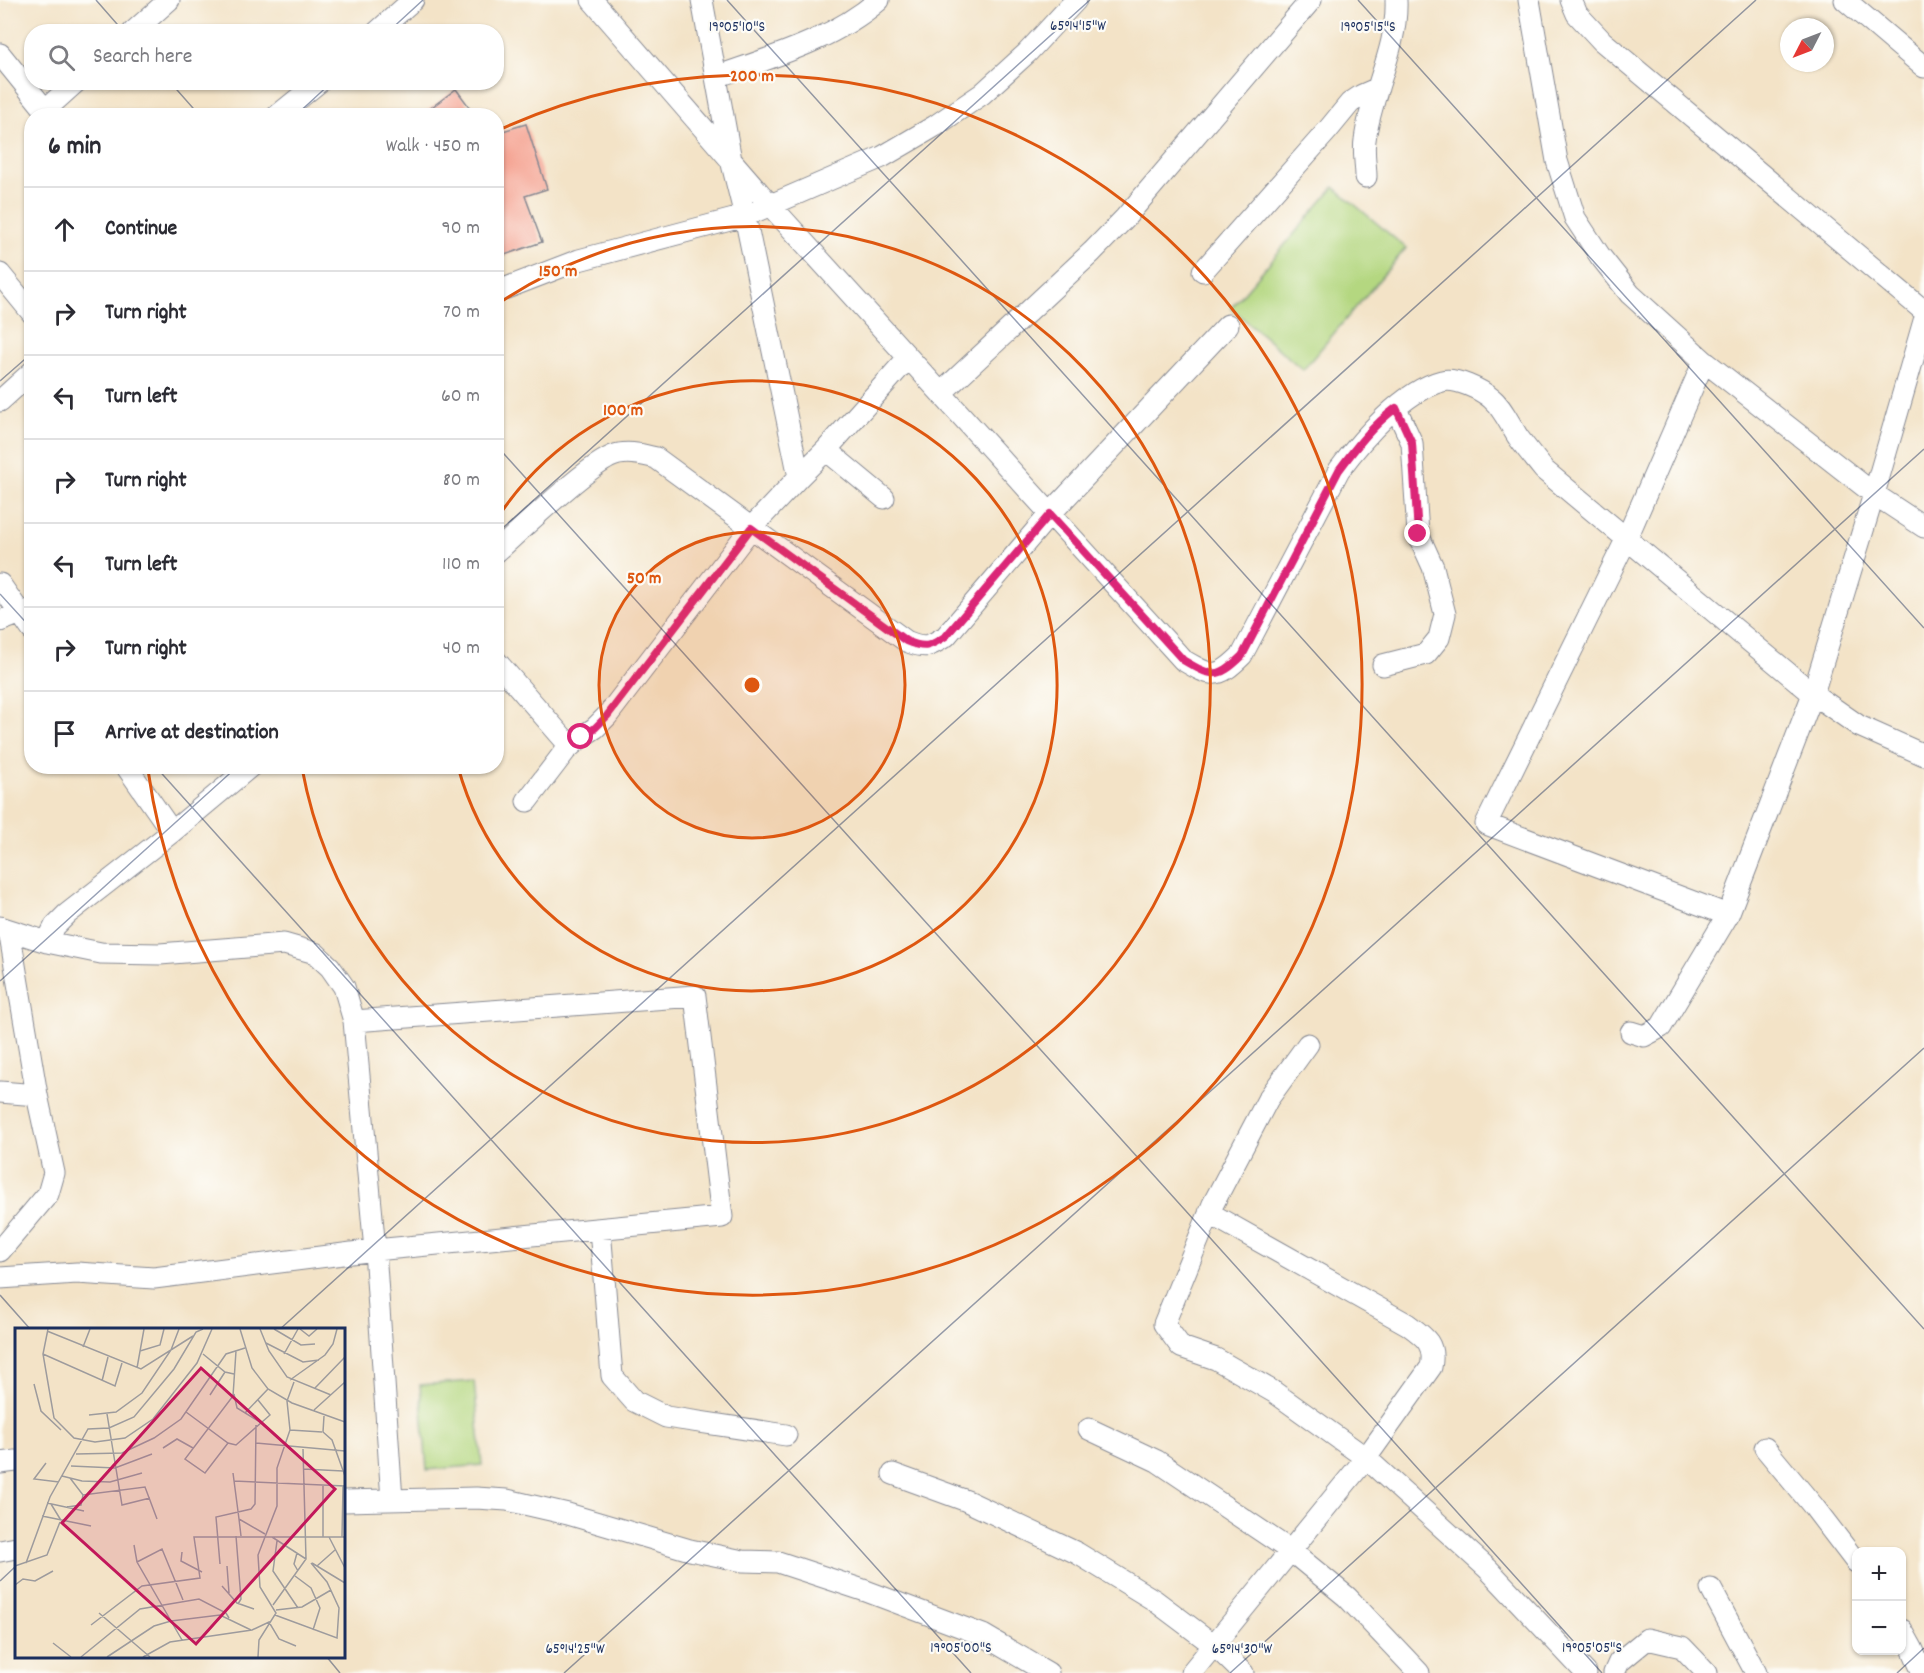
<!DOCTYPE html>
<html lang="en">
<head>
<meta charset="utf-8">
<style>
	body { margin:0; font-family:Dekko,sans-serif; background:#f2f2f3; color:#2b2b33 }
	.controls { position:absolute; right:18px; bottom:18px; display:grid; overflow:hidden; border-radius:12px; box-shadow:0 2px 4px #0004 }
	.controls button { width:54px; height:54px; display:grid; place-items:center; padding:0; border:0; border-bottom:2px solid #e1e1e2; background:#fff; color:#2b2b33; font:30px sans-serif }
	.compass { position:absolute; left:1780px; top:18px; width:54px; height:54px; border-radius:50%; background:#fff; box-shadow:0 2px 4px #0004; rotate:228deg }
	.stop { position:absolute; width:18px; height:18px; margin:-14px; border:4px solid #db2777; border-radius:50%; background:#fff }
	.stop.end { background:#db2777; border-color:#fff; box-shadow:0 2px 6px #0008 }
	.list { margin:0; padding:0; list-style:none }
	h2 { display:flex; justify-content:space-between; align-items:center; height:78px; margin:0; padding:0 24px; font-size:26px }
	h2 small { font-size:20px; font-weight:400; color:#7c7c81 }
	.list li { display:grid; grid-template-columns:39px 1fr auto; gap:18px; align-items:center; box-sizing:border-box; height:84px; padding:0 24px; border-top:2px solid #e1e1e2 }
	.list b { display:block; font-size:22px; white-space:nowrap }
	.list em { font-size:20px; font-style:normal; color:#7c7c81 }
	.icon { flex:none; width:33px; height:33px; fill:none; stroke:currentColor; stroke-width:2; stroke-linecap:round; stroke-linejoin:round }
	.map { position:relative; flex:none; width:1924px; height:1673px; overflow:hidden }
	.search { position:absolute; background:#fff; box-shadow:0 2px 4px #0004; left:24px; top:24px; width:480px; height:66px; display:flex; align-items:center; gap:15px; box-sizing:border-box; padding:0 21px; border-radius:24px; color:#7c7c81; font-size:22px }
	.panel { position:absolute; background:#fff; box-shadow:0 2px 4px #0004; left:24px; top:108px; width:480px; height:666px; border-radius:24px }
	.map>svg:first-child { display:block }
	.green { fill:#b4d780; stroke:#68836f; stroke-width:1.5 }
	.building { fill:#f5a594 }
	.lines { fill:none; stroke-linecap:round; stroke-linejoin:round }
	.street-casing { stroke:#878992; stroke-width:23 }
	.street { stroke:#fff; stroke-width:21 }
	.route { stroke:#db2777; stroke-width:8 }
	.ticks { fill:none; stroke:#1b2f5e; stroke-width:1.5; stroke-opacity:0.45 }
	.ring { fill:none; stroke:#de5710; stroke-width:3 }
	.inset-road { fill:none; stroke:#9d9b9d; stroke-width:1.5 }
	.view { fill:#c2185b; fill-opacity:0.15; stroke:#c2185b; stroke-width:3 }
	.inset-edge { fill:none; stroke:#1b2f5e; stroke-width:3 }
	.ticks-label { font-size:15px; text-anchor:middle; fill:#1b2f5e; stroke:#fdfcf7; stroke-width:4.5; stroke-linejoin:round; paint-order:stroke }
	.centre { fill:#de5710; stroke:#fdfcf7; stroke-width:3 }
	.ring-label { font-size:18px; text-anchor:middle; font-weight:bold; fill:#de5710; stroke:#fdfcf7; stroke-width:4.5; stroke-linejoin:round; paint-order:stroke }
</style>
</head>
<body>
<div class="map">
<svg width="1924" height="1673" viewBox="0 0 1924 1673">
	<rect width="100%" height="100%" fill="#fdfcf7"/>
	<filter id="ink" filterUnits="userSpaceOnUse"><feTurbulence type="fractalNoise" baseFrequency=".0167" numOctaves="2"/><feDisplacementMap in="SourceGraphic" scale="12" xChannelSelector="R" yChannelSelector="G"/><feConvolveMatrix kernelMatrix="1 2 1 2 8 2 1 2 1" color-interpolation-filters="sRGB"/></filter>
	<filter id="wash" filterUnits="userSpaceOnUse"><feTurbulence type="fractalNoise" baseFrequency=".008" numOctaves="4" result="noise"/><feDisplacementMap in="SourceGraphic" scale="24" xChannelSelector="R" yChannelSelector="G"/><feGaussianBlur stdDeviation="1.35" result="paint"/><feColorMatrix in="noise" values="0 0 0 0 0 0 0 0 0 0 0 0 0 0 0 0 0 1.4 0 .05"/><feComposite in="paint" operator="in"/></filter>
	<g filter="url(#wash)">
		<rect width="100%" height="100%" fill="#f3e3c7"/>
		<!-- green -->
		<path class="green" d="M 1334,187 L 1406,248 L 1303,370 L 1231,308 Z
			M 474,1381 L 482,1465 L 427,1470 L 420,1385 Z"/>
		<g id="blocks">
			<!-- building -->
			<path class="building" d="M 456,89 L 476,116 L 420,116 Z
				M 526,124 L 547,189 L 525,196 L 542,242 L 496,258 L 496,133 Z"/>
		</g>
	</g>
	<g filter="url(#ink)">
		<use href="#blocks" fill-opacity="0" stroke="#878992" stroke-width="1.5"/>
		<g class="lines">
			<defs>
				<path id="street" d="M 592,0 L 770,205 L 1183,660 C 1212,677 1217,680 1242,655 L 1339,470 C 1362,439 1403,391 1442,381 C 1455,377 1482,390 1492,399 C 1503,408 1510,425 1518,437 C 1526,448 1535,459 1544,470 L 1813,694 L 1859,726 L 1924,755
					M 702,0 L 731,160 L 745,216 L 799,477 L 826,450 L 908,358
					M 1529,0 L 1557,161 L 1575,218 L 1600,256 L 1630,294 L 1704,361 L 1874,494 L 1924,527
					M 1571,0 L 1577,14 L 1602,41 L 1924,311
					M 1845,0 L 1924,67
					M 133,32 L 169,0
					M 377,32 L 413,0
					M 0,54 L 50,116
					M 716,77 C 772,57 833,40 879,0
					M 45,110 L 76,82
					M 277,116 L 319,82
					M 1366,177 C 1366,165 1363,152 1365,140 C 1371,92 1398,49 1396,0
					M 1203,271 L 1327,131 L 1350,103 L 1362,95 L 1378,88
					M 0,274 L 32,313
					M 496,292 L 579,260 L 745,216 L 882,157 L 935,126 L 982,94 L 1027,53 L 1076,0
					M 1704,361 L 1626,540 L 1486,824 L 1728,915
					M 941,393 L 1092,252 L 1125,218 L 1311,0
					M 0,401 L 32,372
					M 826,450 L 884,498
					M 496,552 C 519,532 595,457 619,454 C 632,452 644,455 656,458 L 906,641 C 925,649 929,647 946,636 L 1050,514 L 1228,325
					M 0,584 L 32,630
					M 0,621 L 32,609
					M 496,661 L 570,746
					M 1383,665 L 1426,654 L 1439,638 L 1445,614 L 1433,567 L 1418,534 L 1412,443 L 1396,408
					M 126,766 L 172,832
					M 527,801 L 566,750 L 581,737 L 595,728 L 607,716 L 751,528 L 799,477
					M 0,927 L 47,942 L 101,953 L 160,954 L 284,944 L 315,953 L 330,967 L 344,987 L 354,1021 L 375,1250 L 392,1500
					M 47,942 L 55,926 L 67,914 L 172,832 L 251,766
					M 1631,1032 L 1644,1036 L 1661,1027 L 1728,915 L 1813,694 L 1874,494 L 1924,321
					M 1308,1044 L 1268,1099 L 1213,1204 L 1164,1324 L 1181,1347 L 1216,1359 L 1274,1392 L 1366,1458 L 1488,1569 L 1586,1673
					M 0,1092 L 37,1095
					M 600,1229 L 612,1376 L 634,1401 L 666,1417 L 786,1435
					M 0,1251 L 48,1194 L 54,1173 L 37,1095 L 9,930
					M 0,1278 L 77,1273 L 154,1278 L 375,1250 L 722,1217 L 695,996 L 354,1021
					M 1089,1429 L 1157,1461 L 1291,1551 L 1347,1597 L 1419,1673
					M 1765,1448 L 1814,1507 L 1856,1562
					M 0,1463 L 16,1461
					M 893,1474 L 967,1501 L 1077,1553 L 1154,1600 L 1214,1645 L 1243,1673
					M 344,1501 L 476,1498 L 507,1500 L 568,1514 L 690,1550 L 743,1561 L 778,1562 L 866,1591 L 983,1635 L 1048,1673
					M 0,1551 L 16,1548
					M 1711,1589 L 1756,1673
					M 1902,1630 L 1912,1648 L 1923,1673
					M 1191,1673 L 1366,1458 L 1431,1367 C 1436,1344 1425,1337 1407,1324 L 1209,1213
					M 1614,1673 L 1619,1662 L 1647,1639 L 1682,1647 L 1707,1673"/>
			</defs>
			<!-- street casing -->
			<use href="#street" class="street-casing"/>
			<!-- street -->
			<use href="#street" class="street"/>
		</g>
	</g>
	<g class="lines" filter="url(#ink)">
		<!-- route -->
		<path class="route" d="M 581,737 L 595,728 L 607,716 L 751,528 L 906,641 C 925,649 929,647 946,636 L 1050,514 L 1183,660 C 1212,677 1217,680 1242,656 L 1339,470 C 1356,447 1373,425 1396,408 L 1412,443 L 1418,534"/>
	</g>
	<!-- ticks -->
	<path class="ticks" d="M 96,0 L 124,32M 727,0 L 1924,1329M 1358,0 L 1924,628M 388,32 L 423,0M 170,82 L 200,116M 295,116 L 332,82M 0,381 L 32,353M 496,445 L 1602,1673M 496,534 L 1090,0M 0,594 L 32,629M 155,766 L 971,1673M 0,981 L 238,766M 0,1295 L 31,1330M 279,1330 L 1756,0M 0,1581 L 16,1566M 326,1656 L 340,1673M 564,1673 L 1924,449M 1230,1673 L 1924,1048M 1897,1673 L 1924,1648"/>
	<!-- distance rings -->
	<circle cx="752" cy="685" r="153" fill="#de5710" fill-opacity=".12"/>
	<g class="ring">
		<circle cx="752" cy="685" r="153"/>
		<path d="M498 517A305 305 0 1 1 458 767"/>
		<path d="M499 303A458 458 0 1 1 302 768"/>
		<path d="M499 130A610 610 0 1 1 148 770"/>
	</g>
	<!-- overview -->
	<g transform="translate(15 1328)">
		<rect width="330" height="330" fill="#f3e3c7"/>
		<path class="inset-road" d="M 33,1 L 28,26 L 39,90 L 59,110 L 80,114 L 110,110 L 138,91 L 182,35 L 197,1M 225,1 L 237,40 L 253,61 L 277,75 L 330,94M 245,1 L 254,23 L 272,49 L 316,67M 259,1 L 286,17 L 300,16M 285,1 L 294,8 L 302,1M 32,3 L 126,41 L 178,8M 251,15 L 288,34 L 304,32M 68,19 L 75,1M 125,23 L 145,17 L 149,1M 28,26 L 100,58 L 107,35M 188,26 L 210,44 L 219,46M 269,26 L 283,1M 122,40 L 129,1M 275,52 L 310,27 L 318,16 L 322,1M 87,53 L 93,29M 19,56 L 26,83 L 46,102M 300,60 L 330,29M 219,66 L 222,80 L 245,94M 195,67 L 210,44M 299,82 L 330,54M 171,84 L 213,115 L 221,117 L 255,87 L 243,72M 230,85 L 253,61M 92,86 L 107,177 L 135,170M 74,87 L 101,84 L 127,65 L 156,22 L 164,1M 309,88 L 308,104 L 317,112 L 330,148M 275,102 L 307,104M 213,115 L 190,145 L 170,131 L 218,68 L 221,23M 241,115 L 330,123M 148,120 L 162,111 L 178,120M 61,126 L 107,125 L 139,110 L 166,91 L 211,26 L 230,20M 31,135 L 19,151 L 44,154M 56,138 L 100,140 L 137,126M 288,141 L 328,143M 218,145 L 224,191M 47,148 L 67,153 L 95,154 L 127,145M 55,150 L 68,167 L 130,159 L 142,191M 219,153 L 330,158M 32,175 L 69,183M 36,176 L 47,194M 52,179 L 66,177 L 68,167M 27,188 L 76,198M 221,208 L 226,271 L 223,276M 226,208 L 224,191 L 250,206M 257,209 L 291,231M 308,209 L 308,157M 314,209 L 330,240M 327,209 L 328,158M 262,213 L 258,243 L 283,280M 119,217 L 122,234 L 167,312M 167,224 L 166,233 L 187,244M 282,225 L 279,236 L 283,243M 122,234 L 147,221 L 168,272M 11,235 L 35,169 L 73,101 L 94,100 L 119,89 L 159,41 L 181,4 L 188,1M 297,235 L 330,255M 205,236 L 201,189 L 236,181 L 240,176 L 241,97M 0,238 L 32,227 L 45,194M 212,238 L 214,265M 302,238 L 320,222M 280,248 L 296,260 L 305,280 L 298,302M 0,257 L 8,251 L 20,253 L 38,243M 207,258 L 222,275 L 239,281M 258,277 L 291,231 L 288,121M 261,282 L 287,279 L 316,262M 84,285 L 135,329M 260,287 L 322,310 L 324,280 L 312,254 L 296,235M 76,297 L 127,258 L 185,250 L 179,209 L 330,209M 38,315 L 56,329M 66,329 L 125,281 L 184,271 L 211,285 L 214,290M 92,329 L 139,298 L 156,293 L 205,287 L 236,302M 128,329 L 155,314 L 237,302 L 254,294 L 264,311 L 281,318M 243,329 L 244,312 L 261,285 L 245,259 L 243,227 L 262,178 L 262,140 L 275,102 L 272,73 L 279,54"/>
		<path class="view" d="M 186,40 L 320,161 L 181,316 L 47,195 Z"/>
		<rect width="330" height="330" class="inset-edge"/>
	</g>
	<g class="ticks-label">
		<text x="1078" y="30">65°14'15"W</text>
		<text x="737" y="31">19°05'10"S</text>
		<text x="1368" y="31">19°05'15"S</text>
		<text x="961" y="1652">19°05'00"S</text>
		<text x="1592" y="1652">19°05'05"S</text>
		<text x="575" y="1653">65°14'25"W</text>
		<text x="1242" y="1653">65°14'30"W</text>
	</g>
	<circle cx="752" cy="685" r="9" class="centre"/>
	<g class="ring-label">
		<text x="752" y="81">200 m</text>
		<text x="558" y="276">150 m</text>
		<text x="623" y="415">100 m</text>
		<text x="644" y="583">50 m</text>
	</g>
</svg>
<div class="controls">
<button>+</button>
<button>−</button>
</div>
<svg class="compass" viewBox="-18 -18 36 36"><path d="M0-13l5 13h-10z" fill="#e53935"/><path d="M0 13l5-13h-10z" fill="#7c7c81"/></svg>
<div class="stop" style="left:581px;top:737px"></div>
<div class="stop end" style="left:1418px;top:534px"></div>
<div class="search"><svg class="icon" aria-label="search" viewBox="0 0 24 24"><circle cx="10" cy="10" r="6"/><path d="M15 15l6 6"/></svg>Search here</div>
<section class="panel">
<h2>6 min<small>Walk · 450 m</small></h2>
<ul class="list">
<li><svg class="icon" aria-label="ahead" viewBox="0 0 24 24"><path d="M12 20V5M6 11l6-6 6 6"/></svg><div><b>Continue</b></div><em>90 m</em></li>
<li><svg class="icon" aria-label="right" viewBox="0 0 24 24"><path d="M7 20v-9h11M14 6l5 5-5 5"/></svg><div><b>Turn right</b></div><em>70 m</em></li>
<li><svg class="icon" aria-label="left" viewBox="0 0 24 24"><path d="M17 20v-9H6M10 6l-5 5 5 5"/></svg><div><b>Turn left</b></div><em>60 m</em></li>
<li><svg class="icon" aria-label="right" viewBox="0 0 24 24"><path d="M7 20v-9h11M14 6l5 5-5 5"/></svg><div><b>Turn right</b></div><em>80 m</em></li>
<li><svg class="icon" aria-label="left" viewBox="0 0 24 24"><path d="M17 20v-9H6M10 6l-5 5 5 5"/></svg><div><b>Turn left</b></div><em>110 m</em></li>
<li><svg class="icon" aria-label="right" viewBox="0 0 24 24"><path d="M7 20v-9h11M14 6l5 5-5 5"/></svg><div><b>Turn right</b></div><em>40 m</em></li>
<li><svg class="icon" aria-label="arrive" viewBox="0 0 24 24"><path d="M6 21V4h12l-3 4 3 4H6"/></svg><div><b>Arrive at destination</b></div></li>
</ul>
</section>
</div>
</body>
</html>
